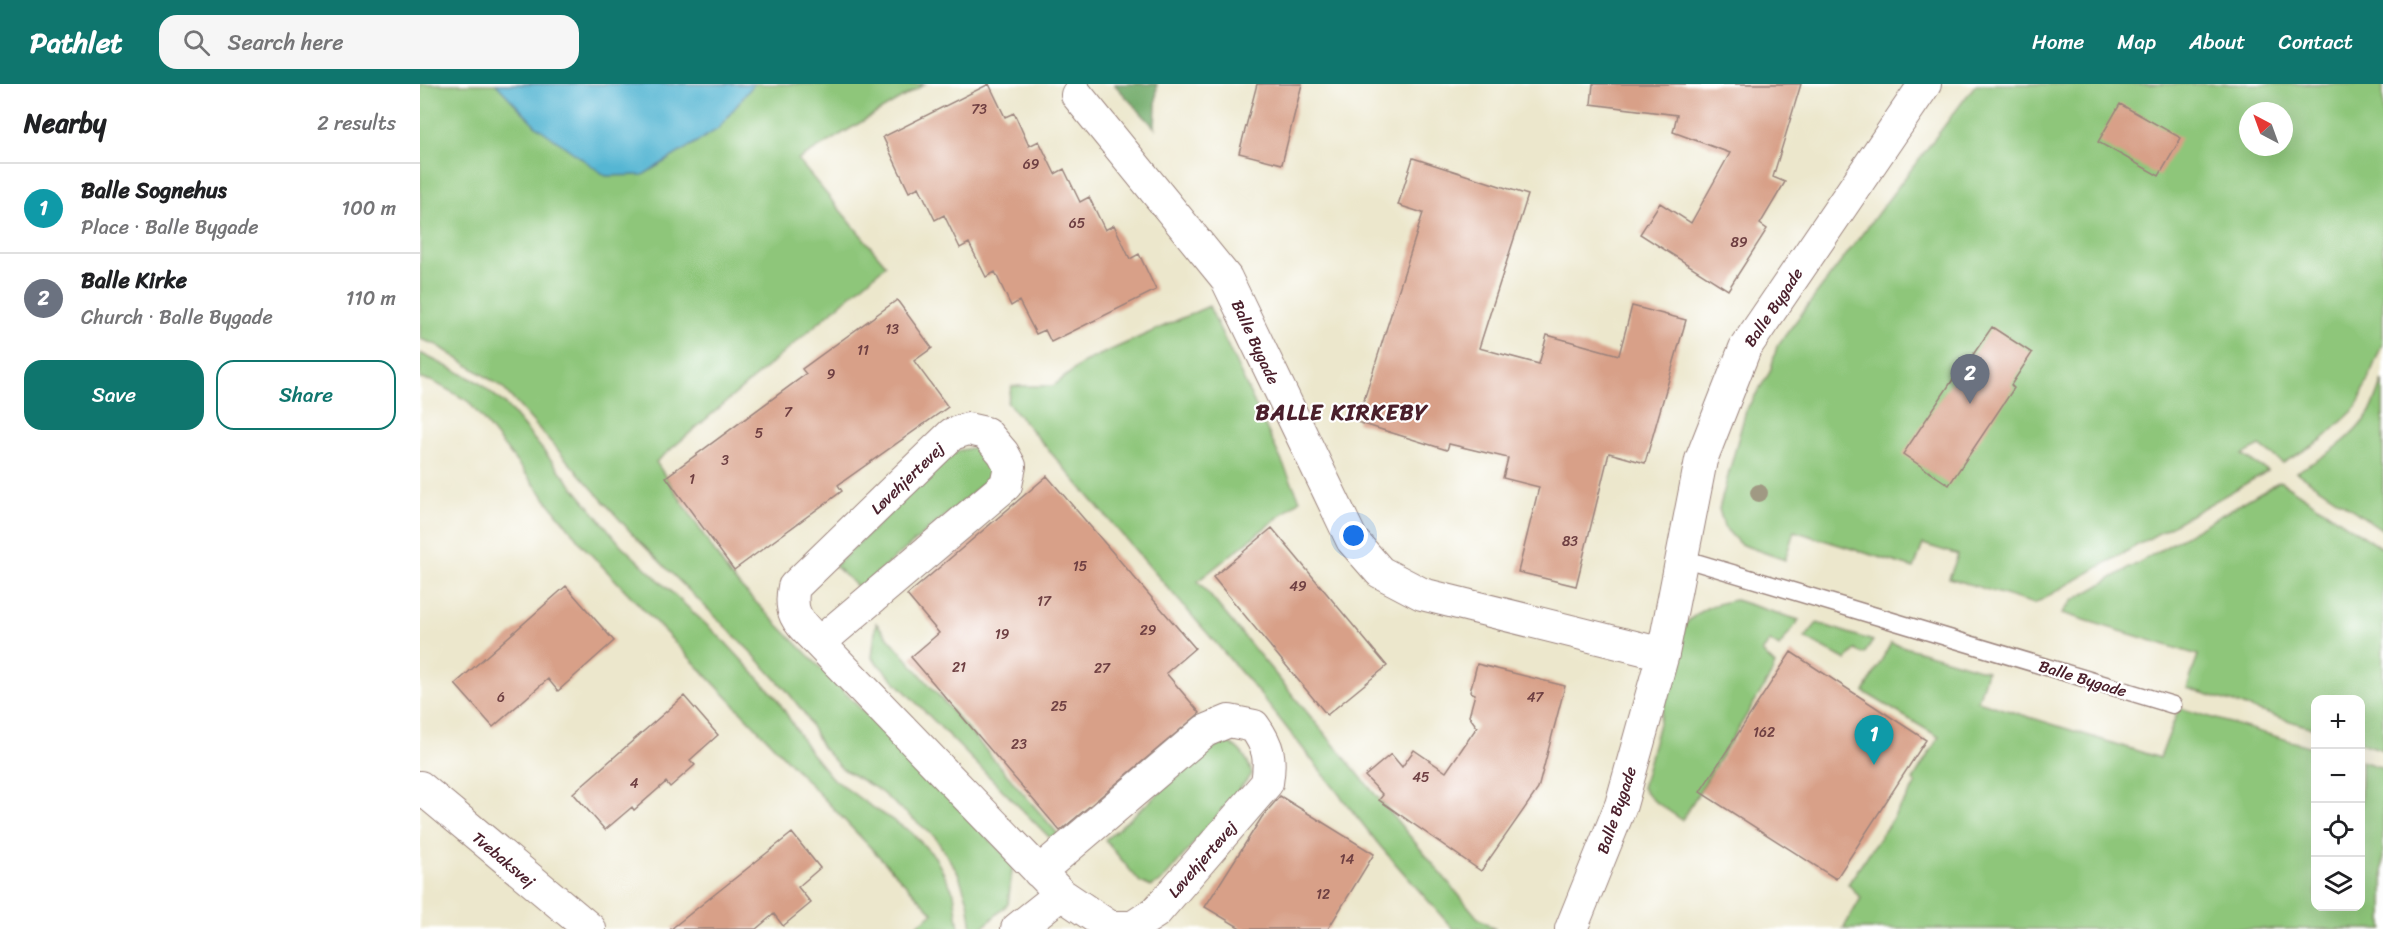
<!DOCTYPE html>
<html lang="en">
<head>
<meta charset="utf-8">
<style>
	body { margin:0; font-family:Sriracha,sans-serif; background:#f6f6f6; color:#202124 }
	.controls { position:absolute; right:18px; bottom:18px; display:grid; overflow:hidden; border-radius:12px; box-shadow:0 6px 24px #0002 }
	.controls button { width:54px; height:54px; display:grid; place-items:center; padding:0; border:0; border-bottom:2px solid #e0e0e0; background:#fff; color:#202124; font:30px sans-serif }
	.compass { position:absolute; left:1819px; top:18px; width:54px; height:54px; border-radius:50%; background:#fff; box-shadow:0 6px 24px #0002; rotate:319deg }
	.you { position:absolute; left:934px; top:452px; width:21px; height:21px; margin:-15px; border:4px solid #fff; border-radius:50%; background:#1a73e8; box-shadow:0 0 0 9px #1a73e833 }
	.badge { display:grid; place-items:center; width:39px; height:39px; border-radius:50%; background:#0f766e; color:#fff; font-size:20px; font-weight:700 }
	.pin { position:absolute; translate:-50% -50px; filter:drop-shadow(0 2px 3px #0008) }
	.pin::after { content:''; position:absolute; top:32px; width:21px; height:18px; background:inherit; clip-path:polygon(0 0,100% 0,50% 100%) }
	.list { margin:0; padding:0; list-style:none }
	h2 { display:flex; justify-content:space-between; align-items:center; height:78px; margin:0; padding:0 24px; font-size:26px }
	h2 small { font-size:20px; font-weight:400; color:#757577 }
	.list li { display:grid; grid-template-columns:39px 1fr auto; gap:18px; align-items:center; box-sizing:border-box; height:90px; padding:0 24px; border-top:2px solid #e0e0e0 }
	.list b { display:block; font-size:22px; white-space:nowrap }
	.list p { margin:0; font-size:20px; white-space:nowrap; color:#757577 }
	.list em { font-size:20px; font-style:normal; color:#757577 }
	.actions { display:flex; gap:12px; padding:18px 24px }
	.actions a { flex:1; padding:14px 0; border:2px solid #0f766e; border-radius:18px; text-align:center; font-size:21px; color:#0f766e }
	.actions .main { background:#0f766e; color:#fff }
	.icon { flex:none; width:33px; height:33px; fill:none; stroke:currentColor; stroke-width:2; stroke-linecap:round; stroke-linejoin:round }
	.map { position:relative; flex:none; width:1963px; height:845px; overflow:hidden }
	header { display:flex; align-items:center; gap:36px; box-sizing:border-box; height:84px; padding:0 30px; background:#0f766e; color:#fff }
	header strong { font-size:28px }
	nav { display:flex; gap:33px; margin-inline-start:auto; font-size:21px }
	.search { width:420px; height:54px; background:#f6f6f6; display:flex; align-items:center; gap:15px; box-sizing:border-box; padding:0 21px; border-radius:18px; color:#757577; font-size:22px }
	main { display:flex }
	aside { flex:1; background:#fff }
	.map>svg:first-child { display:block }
	.green { fill:#8ec67a; stroke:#6c7252; stroke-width:1.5; fill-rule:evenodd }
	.forest { fill:#72ab6a; stroke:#5e654a; stroke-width:1.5 }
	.water { fill:#55b6d3; stroke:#506a7f; stroke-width:1.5 }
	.building { fill:#d8a088 }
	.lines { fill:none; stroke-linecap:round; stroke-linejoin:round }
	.lane-casing { stroke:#9b837c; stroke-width:19 }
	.street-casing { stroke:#9b837c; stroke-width:34 }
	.lane { stroke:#fff; stroke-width:16 }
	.street { stroke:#fff; stroke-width:32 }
	.tree { fill:#a09983 }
	.labels { text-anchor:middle; stroke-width:4.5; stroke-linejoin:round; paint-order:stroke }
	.number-label { font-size:14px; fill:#6e3f42 }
	.street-label { font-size:16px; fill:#4a1f2b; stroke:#fff }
	.district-label { font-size:22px; font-weight:bold; letter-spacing:1.5px; fill:#4a1f2b; stroke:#fff }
</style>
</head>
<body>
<header>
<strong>Pathlet</strong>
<div class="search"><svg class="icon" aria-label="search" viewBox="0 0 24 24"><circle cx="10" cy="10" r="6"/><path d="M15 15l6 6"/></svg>Search here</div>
<nav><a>Home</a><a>Map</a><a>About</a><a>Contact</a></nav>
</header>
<main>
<aside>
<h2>Nearby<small>2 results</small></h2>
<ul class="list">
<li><span class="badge" style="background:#0f9aa8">1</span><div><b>Balle Sognehus</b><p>Place · Balle Bygade</p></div><em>100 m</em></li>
<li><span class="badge" style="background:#6b7280">2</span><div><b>Balle Kirke</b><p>Church · Balle Bygade</p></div><em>110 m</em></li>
</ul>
<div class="actions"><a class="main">Save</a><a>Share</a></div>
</aside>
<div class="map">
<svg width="1963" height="845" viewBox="0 0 1963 845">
	<rect width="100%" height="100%" fill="#fff"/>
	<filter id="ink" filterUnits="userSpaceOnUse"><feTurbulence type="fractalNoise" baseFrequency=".0167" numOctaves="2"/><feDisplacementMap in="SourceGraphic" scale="12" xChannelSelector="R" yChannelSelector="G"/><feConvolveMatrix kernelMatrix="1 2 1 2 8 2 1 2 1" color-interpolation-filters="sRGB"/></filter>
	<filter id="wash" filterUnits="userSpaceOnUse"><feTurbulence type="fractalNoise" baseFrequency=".008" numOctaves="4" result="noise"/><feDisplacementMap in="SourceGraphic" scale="24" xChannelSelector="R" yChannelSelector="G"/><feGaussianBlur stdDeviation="1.35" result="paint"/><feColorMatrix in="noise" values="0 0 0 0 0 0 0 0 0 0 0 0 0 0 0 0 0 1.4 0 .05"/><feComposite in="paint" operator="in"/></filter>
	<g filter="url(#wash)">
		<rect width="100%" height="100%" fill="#ece7cc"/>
		<!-- green -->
		<path class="green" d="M 0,0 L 505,0 L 378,76 L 466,181 L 236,378 L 311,493 L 593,779 L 588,820 L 561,845 L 552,845 L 548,817 L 538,789 L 515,753 L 457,705 L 421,684 L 402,663 L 384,629 L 367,607 L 330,567 L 216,454 L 82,303 L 17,261 L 0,255 Z
			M 1556,0 L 1963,0 L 1963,258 L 1937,323 L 1902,356 L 1863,379 L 1840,362 L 1822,371 L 1848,387 L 1614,520 L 1529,494 L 1538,471 L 1503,460 L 1494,484 L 1374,447 L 1365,476 L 1320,460 L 1304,443 L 1299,425 L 1326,326 L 1350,288 L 1357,262 ZM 1828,27 L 1864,27 L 1864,63 L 1828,63 Z
			M 789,222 L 880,416 L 778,497 L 1057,833 L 1075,845 L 1033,845 L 960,762 L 839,609 L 587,318 L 592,302 L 633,302 L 664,278 Z
			M 0,269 L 58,298 L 85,320 L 201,461 L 306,559 L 356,613 L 388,665 L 411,693 L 446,719 L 491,748 L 515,773 L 534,809 L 539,845 L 492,845 L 513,829 L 163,462 L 48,317 L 12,297 L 0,295 Z
			M 1963,296 L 1963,446 L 1876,388 C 1904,373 1934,355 1951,326 C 1956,317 1959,306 1963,296 Z
			M 555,363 L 574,380 L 571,391 L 555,407 L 439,504 L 415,482 L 533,368 Z
			M 1860,397 L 1963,465 L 1963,666 L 1941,659 L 1940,616 L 1896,616 L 1895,645 L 1767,604 L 1778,571 L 1642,529 L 1652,517 Z
			M 1315,516 L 1379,536 L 1359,563 L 1350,557 L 1342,568 L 1355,581 L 1350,593 L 1262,736 L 1233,716 L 1222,704 L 1265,540 C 1282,524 1292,520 1315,516 Z
			M 456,539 L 639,751 L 629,753 L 452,574 Z
			M 1397,539 L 1453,557 L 1444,570 L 1435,566 L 1426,576 L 1385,554 Z
			M 1471,559 L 1567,587 L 1558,617 L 1740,674 L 1759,624 L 1895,664 L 1896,822 L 1940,822 L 1941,677 L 1963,684 L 1963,845 L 1423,845 L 1441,814 L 1428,800 L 1496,700 L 1493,696 L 1519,653 L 1444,608 Z
			M 808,658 C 822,666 827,674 832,690 L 742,797 L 731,803 L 720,798 L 685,756 L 790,665 Z"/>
		<!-- forest -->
		<path class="forest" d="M 694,0 L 737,0 L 735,44 Z"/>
		<!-- water -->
		<path class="water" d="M 76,0 L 334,0 L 298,45 L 223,91 L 186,92 L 116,42 Z"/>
		<g id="blocks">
			<!-- building -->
			<path class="building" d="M 569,0 L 585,33 L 594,29 L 609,62 L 619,57 L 635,90 L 644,85 L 660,118 L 669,113 L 685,146 L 694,141 L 710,175 L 719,170 L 736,206 L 631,258 L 625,246 L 616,250 L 599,217 L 591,222 L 575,188 L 566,193 L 549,159 L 540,164 L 524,131 L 515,136 L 499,103 L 489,108 L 463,53 Z
				M 837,0 L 882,0 L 862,80 L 819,69 Z
				M 1173,0 L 1381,0 L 1353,93 L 1365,98 L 1340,140 L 1347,145 L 1308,206 L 1220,150 L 1240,119 L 1271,139 L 1310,69 L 1253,48 L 1257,31 L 1171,20 Z
				M 1700,20 L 1761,54 L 1739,92 L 1678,58 Z
				M 993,74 L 1108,111 L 1059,264 L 1119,280 L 1127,251 L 1199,271 L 1212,222 L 1266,236 L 1225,379 L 1189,369 L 1156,502 L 1098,488 L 1119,403 L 1083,394 L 1088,374 L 1029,360 L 1027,366 L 937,338 L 1003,129 L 978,121 Z
				M 477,216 L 512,264 L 494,277 L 528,323 L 418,401 L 422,407 L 314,486 L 246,393 L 386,290 L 382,285 Z
				M 1572,243 L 1612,269 L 1591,301 L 1594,304 L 1529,401 L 1483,370 L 1548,273 L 1550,275 Z
				M 627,392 L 775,564 L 746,589 L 780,629 L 640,747 L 491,573 L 519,549 L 487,511 Z
				M 852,444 L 967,582 L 907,631 L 793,493 Z
				M 146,502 L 194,557 L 138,607 L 128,595 L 73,643 L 35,600 Z
				M 1371,568 L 1506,656 L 1416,795 L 1280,708 Z
				M 1057,580 L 1145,602 L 1118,705 L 1061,787 L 959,716 L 963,711 L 945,692 L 971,670 L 982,683 L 994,666 L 1026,688 L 1057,643 L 1049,632 L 1055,610 L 1050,608 Z
				M 264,612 L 298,651 L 270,676 L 275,681 L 250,703 L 246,698 L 214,726 L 212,723 L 185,746 L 153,709 Z
				M 860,712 L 954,770 L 908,845 L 822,845 L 785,823 L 842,733 Z
				M 372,749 L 400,784 L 378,803 L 391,819 L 363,842 L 354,830 L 336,845 L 251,845 Z"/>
		</g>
	</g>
	<g filter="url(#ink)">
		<use href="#blocks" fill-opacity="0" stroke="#9b837c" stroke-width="1.5"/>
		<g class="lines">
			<defs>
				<path id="lane" d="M 1262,474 L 1753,621"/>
				<path id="street" d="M 657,11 L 806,194 L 932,456 L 960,488 L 1002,510 L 1243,570
					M 399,559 L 586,401 L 590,382 L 583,369 L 566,349 L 548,345 L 532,350 L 374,503 C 368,532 380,539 399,559 L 641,810 L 597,845
					M 0,703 L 170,845
					M 619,788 L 785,647 L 809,637 L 834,642 C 849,663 851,674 847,699 L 736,828 L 713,843 L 690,843 L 641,810
					M 1151,845 L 1201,721 L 1243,570 L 1281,376 L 1325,264 L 1505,0"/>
			</defs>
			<!-- lane casing -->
			<use href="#lane" class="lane-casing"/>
			<!-- street casing -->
			<use href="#street" class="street-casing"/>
			<!-- lane -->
			<use href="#lane" class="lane"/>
			<!-- street -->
			<use href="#street" class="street"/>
		</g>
		<!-- trees -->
		<circle class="tree" cx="1339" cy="409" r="9"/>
	</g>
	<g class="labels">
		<!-- number labels -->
		<g class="number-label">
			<text x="559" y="30">73</text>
			<text x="611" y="85">69</text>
			<text x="657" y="144">65</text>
			<text x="1319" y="163">89</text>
			<text x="472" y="250">13</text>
			<text x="443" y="271">11</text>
			<text x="411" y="295">9</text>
			<text x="368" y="333">7</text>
			<text x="339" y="354">5</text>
			<text x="305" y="381">3</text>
			<text x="272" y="400">1</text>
			<text x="1150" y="462">83</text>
			<text x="660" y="487">15</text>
			<text x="878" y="507">49</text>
			<text x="624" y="522">17</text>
			<text x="728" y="551">29</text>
			<text x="582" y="555">19</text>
			<text x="539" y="588">21</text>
			<text x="682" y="589">27</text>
			<text x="81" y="618">6</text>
			<text x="1115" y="618">47</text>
			<text x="639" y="627">25</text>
			<text x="1344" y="653">162</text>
			<text x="599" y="665">23</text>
			<text x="1001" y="698">45</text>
			<text x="214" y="704">4</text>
			<text x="927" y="780">14</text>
			<text x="903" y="815">12</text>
		</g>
		<!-- street labels -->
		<g class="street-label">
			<text transform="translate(1353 223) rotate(-56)" y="6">Balle Bygade</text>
			<text transform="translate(836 258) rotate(65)" y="6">Balle Bygade</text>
			<text transform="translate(487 394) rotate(-44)" y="6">Løvehjertevej</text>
			<text transform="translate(1663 594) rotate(17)" y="6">Balle Bygade</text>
			<text transform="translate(1196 726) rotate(-71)" y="6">Balle Bygade</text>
			<text transform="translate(84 775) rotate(40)" y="6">Tvebaksvej</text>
			<text transform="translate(782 775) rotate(-49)" y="6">Løvehjertevej</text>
		</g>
		<!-- district labels -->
		<g class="district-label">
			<text x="922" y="336">BALLE KIRKEBY</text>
		</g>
	</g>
</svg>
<div class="controls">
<button>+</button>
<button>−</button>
<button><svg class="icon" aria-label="locate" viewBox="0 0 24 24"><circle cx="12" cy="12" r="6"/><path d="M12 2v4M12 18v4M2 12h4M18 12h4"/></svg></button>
<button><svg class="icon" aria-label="layers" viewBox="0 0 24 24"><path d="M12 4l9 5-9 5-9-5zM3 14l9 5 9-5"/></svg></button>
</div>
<svg class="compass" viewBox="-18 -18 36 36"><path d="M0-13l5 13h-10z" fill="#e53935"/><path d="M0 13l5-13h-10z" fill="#757577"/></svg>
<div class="you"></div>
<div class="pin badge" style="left:1454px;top:681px;background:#0f9aa8">1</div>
<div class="pin badge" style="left:1550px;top:320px;background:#6b7280">2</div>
</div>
</main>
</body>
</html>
